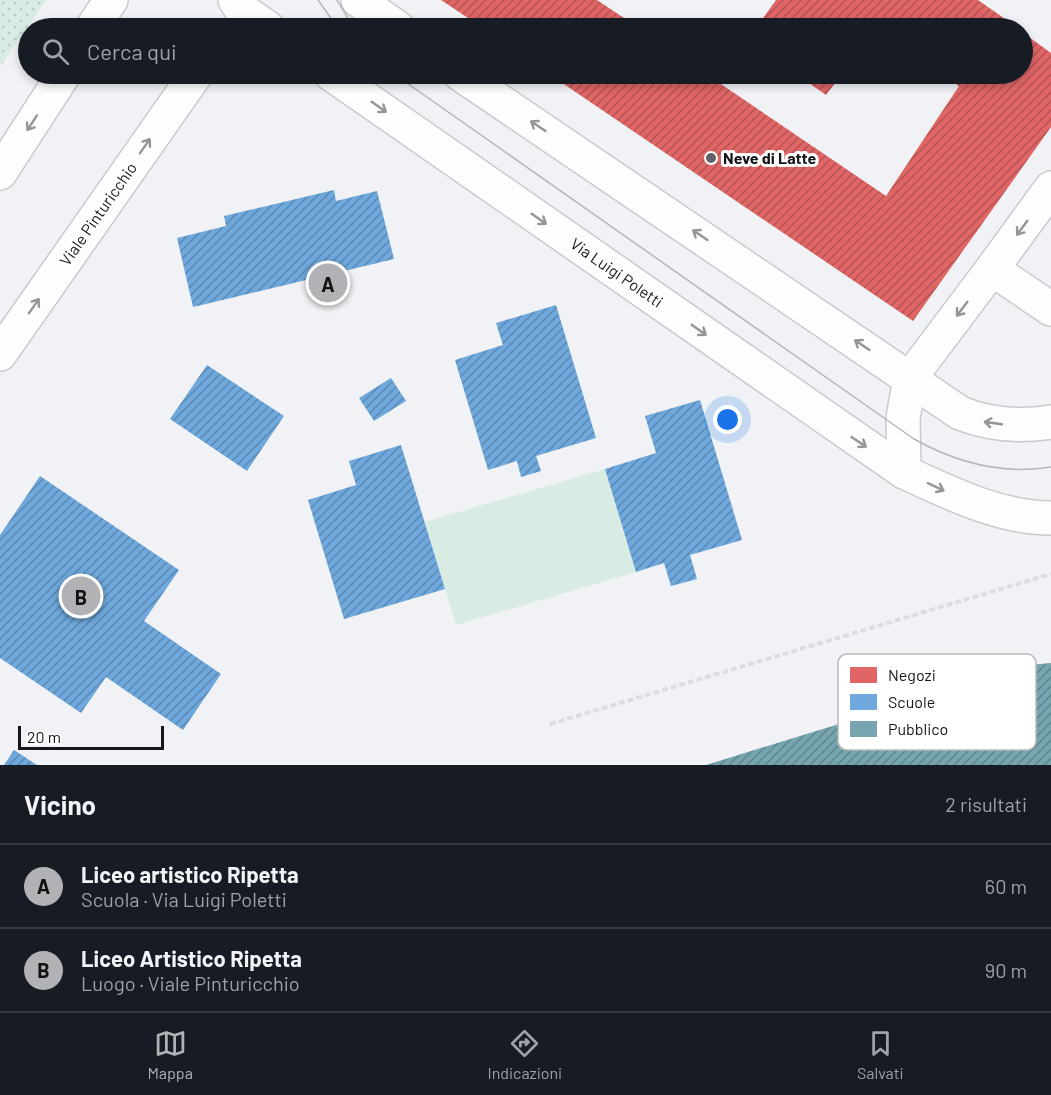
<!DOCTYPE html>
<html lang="it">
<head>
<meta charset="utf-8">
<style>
	body { margin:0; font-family:Barlow,sans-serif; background:#242831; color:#f1f3f6 }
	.scale { position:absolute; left:18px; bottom:15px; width:146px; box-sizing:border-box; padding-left:6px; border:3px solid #151619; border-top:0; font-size:16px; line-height:21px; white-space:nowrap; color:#151619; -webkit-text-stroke:4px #fff; paint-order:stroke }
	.you { position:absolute; left:728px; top:420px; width:21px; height:21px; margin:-15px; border:4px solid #fff; border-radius:50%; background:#1a73e8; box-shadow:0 0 0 9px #1a73e833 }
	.badge { display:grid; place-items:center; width:39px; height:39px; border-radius:50%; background:#b1b2b5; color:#111; font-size:20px; font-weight:700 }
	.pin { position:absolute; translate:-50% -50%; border:3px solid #fff; box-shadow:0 2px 6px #0006 }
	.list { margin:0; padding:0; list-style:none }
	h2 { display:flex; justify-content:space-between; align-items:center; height:78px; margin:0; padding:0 24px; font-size:26px }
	h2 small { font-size:20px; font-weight:400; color:#9ea1a6 }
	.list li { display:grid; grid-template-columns:39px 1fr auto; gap:18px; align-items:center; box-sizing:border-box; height:84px; padding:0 24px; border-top:2px solid #363941 }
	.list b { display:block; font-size:22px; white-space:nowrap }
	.list p { margin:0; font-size:20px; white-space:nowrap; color:#9ea1a6 }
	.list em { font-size:20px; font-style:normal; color:#9ea1a6 }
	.icon { flex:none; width:33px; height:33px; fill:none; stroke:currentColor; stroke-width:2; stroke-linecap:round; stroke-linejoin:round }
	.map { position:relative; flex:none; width:1051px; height:765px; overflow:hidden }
	.search { position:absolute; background:#171b24; box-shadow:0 3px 9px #0003; left:18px; right:18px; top:18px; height:66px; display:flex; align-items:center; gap:15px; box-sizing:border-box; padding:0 21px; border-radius:33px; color:#9ea1a6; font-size:22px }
	.sheet { height:246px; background:#171b24 }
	nav { display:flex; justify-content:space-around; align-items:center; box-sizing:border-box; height:84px; border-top:2px solid #363941; background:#171b24; font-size:16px; color:#9ea1a6 }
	nav a { display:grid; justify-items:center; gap:3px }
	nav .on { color:#b1b2b5 }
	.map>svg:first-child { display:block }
	.grass { fill:#d9ece3 }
	.park { fill:url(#park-dots) }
	.shops { fill:url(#shops-hatch) }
	.schools { fill:url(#schools-hatch) }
	.public { fill:url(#public-hatch) }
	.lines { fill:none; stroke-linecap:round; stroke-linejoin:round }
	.minor-casing { stroke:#c9cacd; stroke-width:36 }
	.path { stroke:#dcddde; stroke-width:4; stroke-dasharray:6 3; stroke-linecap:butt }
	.minor { stroke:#fdfdfe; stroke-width:33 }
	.tram { stroke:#b7b7b8; stroke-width:1.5 }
	.oneway { stroke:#959597 }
	.poi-dot { fill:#626366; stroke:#fff; stroke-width:2 }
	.labels { text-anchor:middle; stroke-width:6; stroke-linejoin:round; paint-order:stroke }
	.poi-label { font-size:16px; font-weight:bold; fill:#151619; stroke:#fff; text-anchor:start }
	.street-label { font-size:16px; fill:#151619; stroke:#fff }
	.key { fill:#fff; stroke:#b9b9ba; stroke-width:1.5 }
	.key-label { font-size:16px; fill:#151619 }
</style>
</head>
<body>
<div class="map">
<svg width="1051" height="765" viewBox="0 0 1051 765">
	<defs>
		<pattern id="park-dots" width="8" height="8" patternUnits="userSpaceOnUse" patternTransform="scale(1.5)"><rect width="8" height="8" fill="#d9ece3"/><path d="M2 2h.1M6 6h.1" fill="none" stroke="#b9cac2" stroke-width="1.8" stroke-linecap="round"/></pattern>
		<pattern id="shops-hatch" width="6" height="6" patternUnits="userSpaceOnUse" patternTransform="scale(1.5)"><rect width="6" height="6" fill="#e06666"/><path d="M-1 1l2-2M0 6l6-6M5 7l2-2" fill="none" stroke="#b45353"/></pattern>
		<pattern id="schools-hatch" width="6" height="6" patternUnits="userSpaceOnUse" patternTransform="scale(1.5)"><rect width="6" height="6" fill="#6fa8dc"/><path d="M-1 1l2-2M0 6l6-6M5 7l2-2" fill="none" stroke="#5a88b2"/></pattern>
		<pattern id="public-hatch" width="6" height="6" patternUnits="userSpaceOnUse" patternTransform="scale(1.5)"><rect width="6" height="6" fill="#76a5af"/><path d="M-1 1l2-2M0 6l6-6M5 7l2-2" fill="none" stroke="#60858e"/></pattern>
	</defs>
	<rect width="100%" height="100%" fill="#f0f2f5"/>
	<!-- grass -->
	<path class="grass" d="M 605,469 L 636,572 L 456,625 L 425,522 Z"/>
	<!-- park -->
	<path class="park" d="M 0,0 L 46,0 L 0,67 Z"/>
	<!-- shops -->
	<path class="shops" d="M 441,0 L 597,0 L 639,28 L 483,28 Z
		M 776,0 L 978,0 L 1018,28 L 756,28 Z
		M 1022,32 L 1051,53 L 1051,127 L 913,321 L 549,74 L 706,74 L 886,196 L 959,86 L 940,74 L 1022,74 Z
		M 796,74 L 842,74 L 826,95 Z"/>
	<!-- schools -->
	<path class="schools" d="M 334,190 L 336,201 L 377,191 L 394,259 L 193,307 L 177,238 L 226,226 L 224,216 Z
		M 556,305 L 596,438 L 536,456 L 541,471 L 521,477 L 517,461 L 488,470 L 455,360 L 503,345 L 496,323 Z
		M 207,365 L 284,416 L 247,471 L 170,419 Z
		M 391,378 L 406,401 L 374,421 L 359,398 Z
		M 700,400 L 742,540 L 690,555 L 697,579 L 671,586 L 664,563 L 636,572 L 605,469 L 656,453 L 645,416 Z
		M 401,445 L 445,589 L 344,619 L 308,500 L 356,485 L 349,461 Z
		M 40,476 L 179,570 L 144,621 L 221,674 L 183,730 L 106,677 L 81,713 L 0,658 L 0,535 Z
		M 14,750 L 37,765 L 4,765 Z"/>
	<!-- public -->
	<path class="public" d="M 1051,663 L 1051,765 L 706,765 L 1030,665 Z"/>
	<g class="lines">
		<defs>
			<g id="minor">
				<path d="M 235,0 L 241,9 L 268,28"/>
				<path d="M 358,0 L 398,28"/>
				<path d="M 92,28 L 111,0"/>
				<path id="s1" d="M 331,74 L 904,472"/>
				<path d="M 460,74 L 960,413 C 990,425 1020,427 1051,422"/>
				<path d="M 0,173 L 64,74"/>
				<path d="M 992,269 L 1051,188"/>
				<path d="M 1051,309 L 992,269 L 910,378 L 903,418 L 904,472 C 950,493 999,518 1051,518"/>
				<path id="s2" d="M 0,354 L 196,74"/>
			</g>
		</defs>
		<!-- minor casing -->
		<use href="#minor" class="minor-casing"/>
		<!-- path -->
		<path class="path" d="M 550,724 L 1051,574"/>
		<!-- minor -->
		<use href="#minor" class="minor"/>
		<!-- tram -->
		<path class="tram" d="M 318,0 L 338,28
			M 337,0 L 354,28
			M 394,74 L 914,439 C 957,463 1002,475 1051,467"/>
	</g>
	<!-- one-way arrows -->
	<defs><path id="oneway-shaft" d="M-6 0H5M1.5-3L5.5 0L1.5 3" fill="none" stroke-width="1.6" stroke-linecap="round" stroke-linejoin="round" transform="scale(1.5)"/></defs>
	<g class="oneway">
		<use href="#oneway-shaft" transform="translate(379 107) rotate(35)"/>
		<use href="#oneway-shaft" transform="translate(32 123) rotate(123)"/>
		<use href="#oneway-shaft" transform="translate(538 126) rotate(-146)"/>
		<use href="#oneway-shaft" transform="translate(145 146) rotate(-55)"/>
		<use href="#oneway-shaft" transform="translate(539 219) rotate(35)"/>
		<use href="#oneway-shaft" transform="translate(1022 228) rotate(126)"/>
		<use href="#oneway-shaft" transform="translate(700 235) rotate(-146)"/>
		<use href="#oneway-shaft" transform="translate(34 306) rotate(-55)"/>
		<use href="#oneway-shaft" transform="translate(962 309) rotate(127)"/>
		<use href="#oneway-shaft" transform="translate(699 330) rotate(35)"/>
		<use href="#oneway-shaft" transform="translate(862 345) rotate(-146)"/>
		<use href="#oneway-shaft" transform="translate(993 423) rotate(-172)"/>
		<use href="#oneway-shaft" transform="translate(859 442) rotate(34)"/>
		<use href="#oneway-shaft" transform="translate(936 487) rotate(25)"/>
	</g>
	<!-- markers -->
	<circle class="poi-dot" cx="711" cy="158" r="6"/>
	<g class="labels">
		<!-- poi labels -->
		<g class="poi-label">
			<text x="723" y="164">Neve di Latte</text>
		</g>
		<!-- street labels -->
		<g class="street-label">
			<text dy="6" stroke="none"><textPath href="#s2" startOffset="171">Viale Pinturicchio</textPath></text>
			<text dy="6" stroke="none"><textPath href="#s1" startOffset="348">Via Luigi Poletti</textPath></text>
		</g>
	</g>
	<!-- legend -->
	<rect x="838" y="654" width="198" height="96" rx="9" class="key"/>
	<rect x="850" y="667" width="27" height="16" fill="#e06666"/>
	<rect x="850" y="694" width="27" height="16" fill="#6fa8dc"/>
	<rect x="850" y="721" width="27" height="16" fill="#76a5af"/>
	<g class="key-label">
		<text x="888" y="681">Negozi</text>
		<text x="888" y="708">Scuole</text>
		<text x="888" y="735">Pubblico</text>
	</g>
</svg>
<div class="scale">20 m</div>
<div class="you"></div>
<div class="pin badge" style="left:328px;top:283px">A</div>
<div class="pin badge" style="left:81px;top:596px">B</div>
<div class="search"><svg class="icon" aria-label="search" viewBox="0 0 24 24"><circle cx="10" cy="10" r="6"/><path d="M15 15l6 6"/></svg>Cerca qui</div>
</div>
<section class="sheet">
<h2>Vicino<small>2 risultati</small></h2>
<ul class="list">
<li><span class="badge">A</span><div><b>Liceo artistico Ripetta</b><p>Scuola · Via Luigi Poletti</p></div><em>60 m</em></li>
<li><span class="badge">B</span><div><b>Liceo Artistico Ripetta</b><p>Luogo · Viale Pinturicchio</p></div><em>90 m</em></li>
</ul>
</section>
<nav>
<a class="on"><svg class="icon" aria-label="map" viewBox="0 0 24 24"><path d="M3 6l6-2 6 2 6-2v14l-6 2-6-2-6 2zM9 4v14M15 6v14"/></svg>Mappa</a>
<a><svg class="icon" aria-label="directions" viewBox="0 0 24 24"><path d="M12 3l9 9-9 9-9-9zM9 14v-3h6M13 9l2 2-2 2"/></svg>Indicazioni</a>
<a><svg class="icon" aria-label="saved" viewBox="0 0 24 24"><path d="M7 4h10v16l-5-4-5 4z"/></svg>Salvati</a>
</nav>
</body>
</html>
